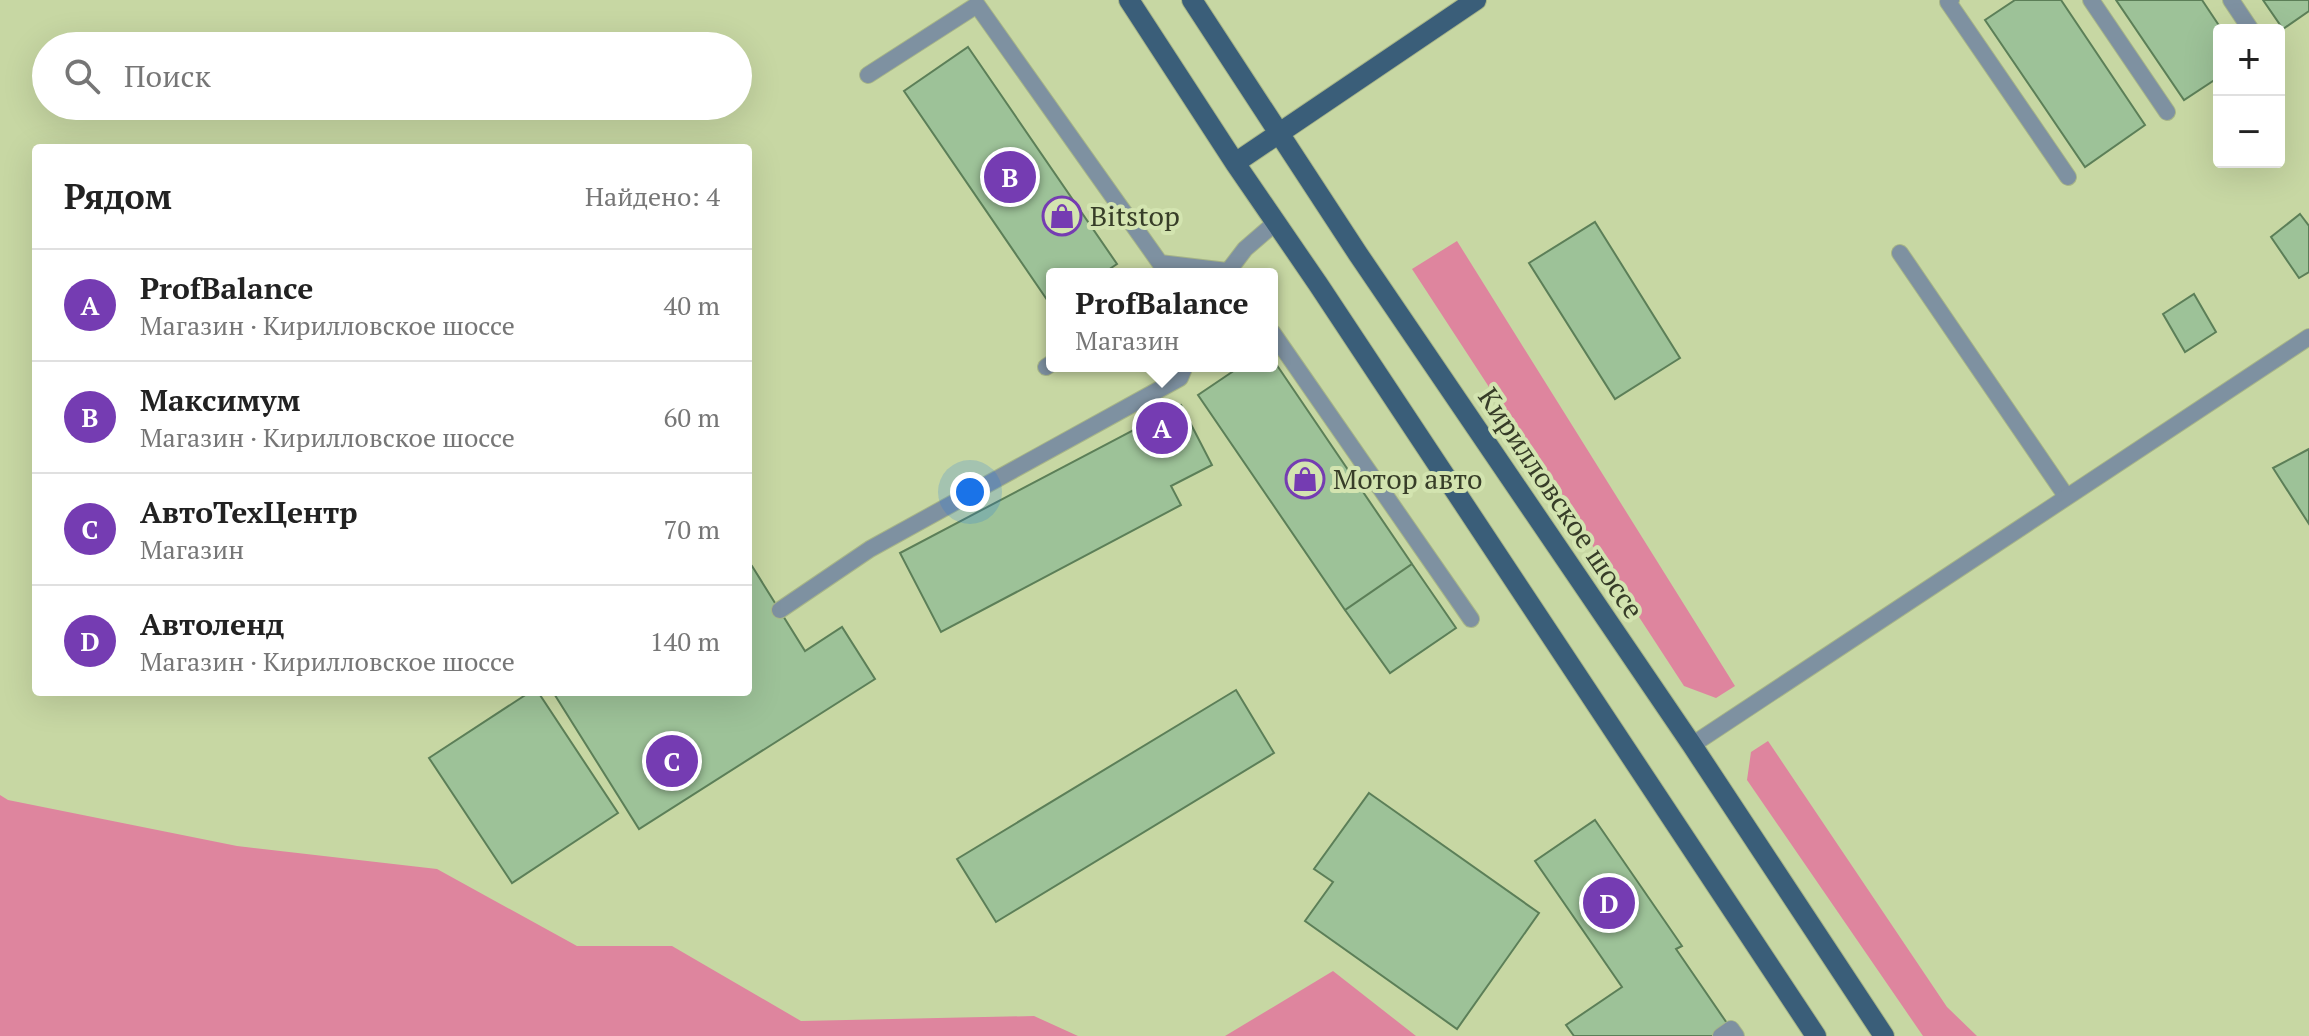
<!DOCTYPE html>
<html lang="ru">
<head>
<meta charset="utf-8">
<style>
	body { margin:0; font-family:"PT Serif",serif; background:#f6f6f6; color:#222 }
	.controls { position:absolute; right:24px; top:24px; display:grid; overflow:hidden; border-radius:8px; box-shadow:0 8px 32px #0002 }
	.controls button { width:72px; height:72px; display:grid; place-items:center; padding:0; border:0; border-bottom:2px solid #e0e0e0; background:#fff; color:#222; font:40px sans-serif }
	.you { position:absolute; left:970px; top:492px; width:28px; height:28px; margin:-20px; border:6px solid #fff; border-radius:50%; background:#1a73e8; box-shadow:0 0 0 12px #1a73e833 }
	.badge { display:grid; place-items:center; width:52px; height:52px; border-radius:50%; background:#753cb2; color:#fff; font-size:26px; font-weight:700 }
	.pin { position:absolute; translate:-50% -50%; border:4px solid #fff; box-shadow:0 2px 8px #0006 }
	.popup { position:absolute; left:1046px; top:268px; width:232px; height:104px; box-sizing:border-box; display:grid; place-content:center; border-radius:8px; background:#fff; filter:drop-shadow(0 2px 6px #0005); font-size:26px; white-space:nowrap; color:#767676 }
	.popup b { font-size:30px; color:#222 }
	.popup::after { content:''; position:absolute; left:50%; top:100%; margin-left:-16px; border:16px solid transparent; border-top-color:#fff }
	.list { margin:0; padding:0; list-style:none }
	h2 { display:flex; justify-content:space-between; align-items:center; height:104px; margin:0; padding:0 32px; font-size:34px }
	h2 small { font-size:26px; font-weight:400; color:#767676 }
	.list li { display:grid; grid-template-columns:52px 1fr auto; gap:24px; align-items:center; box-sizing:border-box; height:112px; padding:0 32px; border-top:2px solid #e0e0e0 }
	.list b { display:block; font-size:30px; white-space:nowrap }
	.list p { margin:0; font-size:26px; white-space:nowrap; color:#767676 }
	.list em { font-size:26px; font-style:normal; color:#767676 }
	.icon { flex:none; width:44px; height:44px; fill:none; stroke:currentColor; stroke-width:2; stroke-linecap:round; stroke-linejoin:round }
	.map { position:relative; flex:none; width:2309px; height:1036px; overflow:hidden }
	.search { position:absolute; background:#fff; box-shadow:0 8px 32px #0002; left:32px; top:32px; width:720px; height:88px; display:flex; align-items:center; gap:20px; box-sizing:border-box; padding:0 28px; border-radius:44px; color:#767676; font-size:30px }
	.panel { position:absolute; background:#fff; box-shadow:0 8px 32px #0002; left:32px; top:144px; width:720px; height:552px; border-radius:8px }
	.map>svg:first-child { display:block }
	.green { fill:#de859e }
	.building { fill:#9dc298; stroke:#5c7f58; stroke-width:2 }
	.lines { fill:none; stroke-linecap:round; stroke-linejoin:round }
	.service-casing { stroke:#a7b588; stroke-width:18 }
	.minor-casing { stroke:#a7b588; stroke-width:18 }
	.primary-casing { stroke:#a7b588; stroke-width:22 }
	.service { stroke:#7e91a1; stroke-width:16 }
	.minor { stroke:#7e91a1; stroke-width:16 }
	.primary { stroke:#3a5e79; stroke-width:20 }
	.labels { text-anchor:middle; stroke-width:8; stroke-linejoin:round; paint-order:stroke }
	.poi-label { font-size:28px; fill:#373d28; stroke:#d3e4b0; text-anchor:start }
	.street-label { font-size:28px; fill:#373d28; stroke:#d3e4b0 }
</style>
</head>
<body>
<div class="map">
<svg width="2309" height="1036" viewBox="0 0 2309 1036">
	<rect width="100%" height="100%" fill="#c7d7a3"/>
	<!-- green -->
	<path class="green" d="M 1457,241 L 1735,686 L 1716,698 L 1684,686 L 1412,269 Z
		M 1768,741 L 1947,1007 L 1977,1036 L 1923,1036 L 1747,780 L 1751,752 Z
		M 0,795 L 8,800 L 237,846 L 437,869 L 577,946 L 672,946 L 801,1021 L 1034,1016 L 1078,1036 L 0,1036 Z
		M 1333,971 L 1416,1036 L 1225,1036 Z"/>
	<!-- building -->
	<path class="building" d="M 2015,0 L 2061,0 L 2145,125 L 2085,167 L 1985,20 Z
		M 2116,0 L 2202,0 L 2222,30 L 2219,30 L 2219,77 L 2184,100 Z
		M 2263,0 L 2309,0 L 2309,11 L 2283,29 Z
		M 968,47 L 1117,264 L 1102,274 L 1052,274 L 1052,307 L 904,91 Z
		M 2300,214 L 2309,226 L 2309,272 L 2299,278 L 2271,237 Z
		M 1595,222 L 1680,358 L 1615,399 L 1529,263 Z
		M 2194,294 L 2216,332 L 2185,352 L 2163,314 Z
		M 1272,358 L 1412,564 L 1345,610 L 1198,395 L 1241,366 L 1272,366 Z
		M 1181,405 L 1212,465 L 1171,486 L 1181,505 L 941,632 L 900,553 Z
		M 2309,449 L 2309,524 L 2273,468 Z
		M 1412,564 L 1456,628 L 1390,673 L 1345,610 Z
		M 752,566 L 805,651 L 842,627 L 875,679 L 639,829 L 553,692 L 748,692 L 748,568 Z
		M 1236,690 L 1274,753 L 996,922 L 957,859 Z
		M 530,692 L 538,692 L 618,813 L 512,883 L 429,758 Z
		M 1369,793 L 1539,913 L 1457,1029 L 1305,921 L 1333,882 L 1314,869 Z
		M 1595,820 L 1682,946 L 1676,949 L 1731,1029 L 1721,1036 L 1574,1036 L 1566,1025 L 1622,987 L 1535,861 Z"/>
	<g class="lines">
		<defs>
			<path id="service" d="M 1951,0 L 1948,2 L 2068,177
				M 2091,0 L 2167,112
				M 2231,0 L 2251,30
				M 868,75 L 977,5 L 1160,263 L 1227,271 L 1229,274
				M 1900,253 L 2066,496
				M 1226,274 L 1245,249 L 1275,223
				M 1272,332 L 1471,619
				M 1046,367 L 1052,363
				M 780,610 L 870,549 L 1180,378 L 1185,366
				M 1721,1036 L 1731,1029 L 1736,1036"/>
			<path id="minor" d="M 1692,745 L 2309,337"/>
			<path id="primary" d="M 1129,0 L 1235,163 L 1318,284 L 1816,1036
				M 1192,0 L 1358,254 L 1692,745 L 1884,1036
				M 1235,163 L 1476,0"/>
		</defs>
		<!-- service casing -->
		<use href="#service" class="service-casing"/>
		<!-- minor casing -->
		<use href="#minor" class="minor-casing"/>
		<!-- primary casing -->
		<use href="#primary" class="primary-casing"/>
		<!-- service -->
		<use href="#service" class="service"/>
		<!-- minor -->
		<use href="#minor" class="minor"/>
		<!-- primary -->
		<use href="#primary" class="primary"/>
	</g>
	<!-- icons -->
	<defs>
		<symbol id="shop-ring" viewBox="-11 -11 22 22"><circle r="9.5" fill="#d3e4b0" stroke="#753cb2" stroke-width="1.5"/><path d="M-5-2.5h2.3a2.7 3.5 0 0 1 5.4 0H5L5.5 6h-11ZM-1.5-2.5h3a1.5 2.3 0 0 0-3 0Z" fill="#753cb2"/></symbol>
	</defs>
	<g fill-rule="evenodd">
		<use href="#shop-ring" x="1040" y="194" width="44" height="44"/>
		<use href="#shop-ring" x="1283" y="457" width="44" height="44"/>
	</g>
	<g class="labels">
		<!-- poi labels -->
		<g class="poi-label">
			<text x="1090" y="226">Bitstop</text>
			<text x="1333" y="489">Мотор авто</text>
		</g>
		<!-- street labels -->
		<g class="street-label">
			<text transform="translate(1561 503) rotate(56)" y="10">Кирилловское шоссе</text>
		</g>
	</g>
</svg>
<div class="controls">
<button>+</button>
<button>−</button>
</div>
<div class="you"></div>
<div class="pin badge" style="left:1162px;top:428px">A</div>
<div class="popup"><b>ProfBalance</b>Магазин</div>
<div class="pin badge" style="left:1010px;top:177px">B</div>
<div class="pin badge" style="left:672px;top:761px">C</div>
<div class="pin badge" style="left:1609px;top:903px">D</div>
<div class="search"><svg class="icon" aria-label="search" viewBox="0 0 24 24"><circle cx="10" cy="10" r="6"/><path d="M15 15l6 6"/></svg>Поиск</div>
<section class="panel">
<h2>Рядом<small>Найдено: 4</small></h2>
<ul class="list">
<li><span class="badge">A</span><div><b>ProfBalance</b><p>Магазин · Кирилловское шоссе</p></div><em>40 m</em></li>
<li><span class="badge">B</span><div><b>Максимум</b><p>Магазин · Кирилловское шоссе</p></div><em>60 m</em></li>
<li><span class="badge">C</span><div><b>АвтоТехЦентр</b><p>Магазин</p></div><em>70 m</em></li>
<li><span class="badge">D</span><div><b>Автоленд</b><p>Магазин · Кирилловское шоссе</p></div><em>140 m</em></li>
</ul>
</section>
</div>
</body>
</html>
